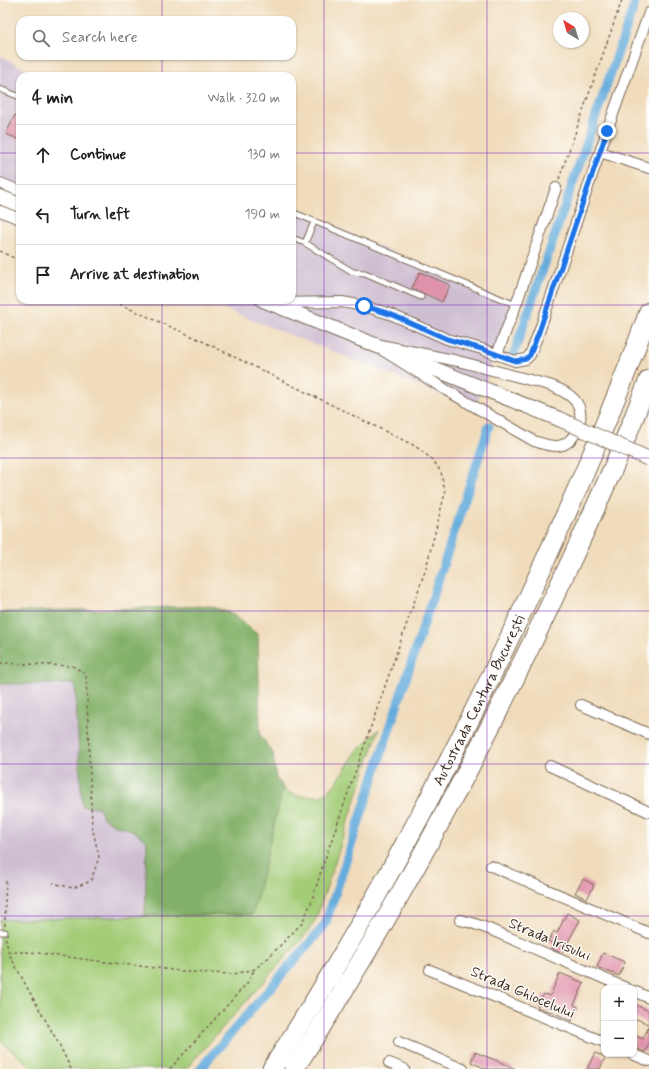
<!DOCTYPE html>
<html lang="en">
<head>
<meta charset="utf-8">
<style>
	body { margin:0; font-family:Mynerve,sans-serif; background:#f6f6f6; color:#222 }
	.controls { position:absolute; right:12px; bottom:12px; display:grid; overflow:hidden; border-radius:8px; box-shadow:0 1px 3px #0004 }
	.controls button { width:36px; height:36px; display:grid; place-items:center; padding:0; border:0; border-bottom:1px solid #e0e0e0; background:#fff; color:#222; font:20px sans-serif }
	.compass { position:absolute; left:553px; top:12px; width:36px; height:36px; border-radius:50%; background:#fff; box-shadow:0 1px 3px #0004; rotate:322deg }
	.stop { position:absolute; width:12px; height:12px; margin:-9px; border:3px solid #1a73e8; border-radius:50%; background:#fff }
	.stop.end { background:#1a73e8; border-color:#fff; box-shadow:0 1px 4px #0008 }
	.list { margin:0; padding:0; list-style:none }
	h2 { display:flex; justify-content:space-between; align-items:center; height:52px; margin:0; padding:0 16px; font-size:17px }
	h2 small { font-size:13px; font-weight:400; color:#767676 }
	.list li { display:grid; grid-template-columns:26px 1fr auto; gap:12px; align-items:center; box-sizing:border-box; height:60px; padding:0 16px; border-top:1px solid #e0e0e0 }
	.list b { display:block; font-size:15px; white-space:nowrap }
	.list em { font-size:13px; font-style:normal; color:#767676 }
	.icon { flex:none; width:22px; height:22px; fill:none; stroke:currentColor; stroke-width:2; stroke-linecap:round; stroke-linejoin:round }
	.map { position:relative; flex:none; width:649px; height:1069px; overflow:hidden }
	.search { position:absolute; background:#fff; box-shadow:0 1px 3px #0004; left:16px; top:16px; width:280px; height:44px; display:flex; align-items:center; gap:10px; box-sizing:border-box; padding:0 14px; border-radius:12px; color:#767676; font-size:15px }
	.panel { position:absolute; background:#fff; box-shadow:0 1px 3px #0004; left:16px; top:72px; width:280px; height:232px; border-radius:12px }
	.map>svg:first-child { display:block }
	.industrial { fill:#cebed1 }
	.green { fill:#a3cc77; stroke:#6f7b4a }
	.forest { fill:#82b068; stroke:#5e6d43 }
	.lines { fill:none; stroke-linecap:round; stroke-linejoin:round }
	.canal { stroke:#66addd; stroke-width:9 }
	.building { fill:#e092ab }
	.service-casing { stroke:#7a6855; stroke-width:7 }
	.minor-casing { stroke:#7a6855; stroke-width:12 }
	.secondary-casing { stroke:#7a6855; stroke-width:16 }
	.motorway-casing { stroke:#7a6855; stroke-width:21 }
	.path { stroke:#7a6855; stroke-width:1.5; stroke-dasharray:3 3; stroke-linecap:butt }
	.service { stroke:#fff; stroke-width:5 }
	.minor { stroke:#fff; stroke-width:10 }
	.secondary { stroke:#fff; stroke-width:14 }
	.motorway { stroke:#fff; stroke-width:19 }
	.secondary-bridge-casing { stroke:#7a6855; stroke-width:16; stroke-linecap:butt }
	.secondary-bridge { stroke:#fff; stroke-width:14 }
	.route { stroke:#1a73e8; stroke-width:5 }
	.grid { fill:none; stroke:#7b2cbf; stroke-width:1; stroke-opacity:0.55 }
	.labels { text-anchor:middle; stroke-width:3; stroke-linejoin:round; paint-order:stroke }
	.street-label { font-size:15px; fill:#3b2a1e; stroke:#fdfcf7 }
</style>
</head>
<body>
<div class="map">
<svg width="649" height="1069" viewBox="0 0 649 1069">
	<rect width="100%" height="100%" fill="#fdfcf7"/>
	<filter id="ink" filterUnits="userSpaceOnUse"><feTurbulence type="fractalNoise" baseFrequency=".025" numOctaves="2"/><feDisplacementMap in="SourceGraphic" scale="8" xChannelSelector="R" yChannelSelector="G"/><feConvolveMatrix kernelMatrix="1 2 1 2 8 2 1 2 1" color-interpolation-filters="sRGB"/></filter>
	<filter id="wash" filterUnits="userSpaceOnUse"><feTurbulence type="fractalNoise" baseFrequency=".012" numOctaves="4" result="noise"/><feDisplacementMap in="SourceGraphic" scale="16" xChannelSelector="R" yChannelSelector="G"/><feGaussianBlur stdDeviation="0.9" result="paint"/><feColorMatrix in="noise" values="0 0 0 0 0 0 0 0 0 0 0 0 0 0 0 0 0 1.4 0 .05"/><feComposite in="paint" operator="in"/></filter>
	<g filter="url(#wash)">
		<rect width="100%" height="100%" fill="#f0dcbb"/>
		<!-- industrial -->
		<path class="industrial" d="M 0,55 L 29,71 L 27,76 L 20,76 L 20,228 L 0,220 Z
			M 292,208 L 514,306 L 475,408 L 202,300 L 292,300 Z
			M 210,606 L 233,614 L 258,635 L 260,735 L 273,753 L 276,778 L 283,787 L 289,793 L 299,796 L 320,796 L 328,791 L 334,786 L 356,752 L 379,729 L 316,919 L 307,933 L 186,1069 L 34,1069 L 0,1041 L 0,612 Z"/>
		<!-- green -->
		<path class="green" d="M 379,729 L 316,919 L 307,933 L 186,1069 L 34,1069 L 0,1041 L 0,920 L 145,916 L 252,914 L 283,787 L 289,793 L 299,796 L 320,796 L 328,791 L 334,786 L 356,752 Z"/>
		<!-- forest -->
		<path class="forest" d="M 210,606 L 233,614 L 258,635 L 260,735 L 273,753 L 276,778 L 283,787 L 253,914 L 145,916 L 147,841 L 132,830 L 115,825 L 103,818 L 99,807 L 82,806 L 75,684 L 0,684 L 0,612 Z"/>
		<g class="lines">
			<!-- canal -->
			<path class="canal" d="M 512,359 L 636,0
				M 200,1069 L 325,925 L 489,426"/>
		</g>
		<g id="blocks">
			<!-- building -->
			<path class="building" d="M 15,115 L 20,117 L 20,140 L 6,134 Z
				M 420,272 L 450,285 L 442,302 L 412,288 Z
				M 583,879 L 594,885 L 587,899 L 575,893 Z
				M 567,913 L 580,920 L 562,953 L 551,949 L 553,944 L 548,941 L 554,931 L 557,933 Z
				M 603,953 L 625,962 L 619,976 L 597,967 Z
				M 560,973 L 584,983 L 574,1005 L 578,1007 L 572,1021 L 550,1011 L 550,1012 L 537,1007 L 544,994 L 550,996 Z
				M 634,1004 L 649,1011 L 649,1024 L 634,1018 Z
				M 649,1026 L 649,1043 L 645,1052 L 634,1047 L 634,1035 L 643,1039 Z
				M 475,1052 L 495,1060 L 516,1069 L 486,1069 L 471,1062 Z
				M 595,1053 L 605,1057 L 600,1069 L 587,1069 Z"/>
		</g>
	</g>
	<g filter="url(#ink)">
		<use href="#blocks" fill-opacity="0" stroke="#7a6855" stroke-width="1"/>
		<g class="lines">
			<defs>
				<path id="service" d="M 0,89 L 20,97
					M 292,212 L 516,305
					M 292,238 L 305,243 L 353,272 L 365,273 L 421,297
					M 305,243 L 314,222
					M 0,932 L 5,932"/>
				<path id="minor" d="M 600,152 L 649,168
					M 0,183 L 20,191
					M 0,211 L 20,219
					M 275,303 L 342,302 L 364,306 L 390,314 L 447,339 L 482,349 L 515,361 L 526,359 L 530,355 L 539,332 L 607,131 L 649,13
					M 371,343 L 458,361 L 549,385 C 560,389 574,395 579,407 C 584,421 574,444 558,446 C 550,447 541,443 534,441 L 446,390 Z
					M 497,354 L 516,305 L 556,188
					M 581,705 L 649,734
					M 550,766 L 649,812
					M 491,866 L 649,933
					M 460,920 L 472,923 L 489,929 L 626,988
					M 430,970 L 604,1042
					M 634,991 L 649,998
					M 399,1042 L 463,1069
					M 632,1054 L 649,1061
					M 389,1063 L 404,1069"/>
				<path id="secondary" d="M 0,197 L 20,205
					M 263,300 L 559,419"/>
				<g id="motorway">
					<path id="s1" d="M 272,1069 C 378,904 469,731 549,552 C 585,473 619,394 649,312"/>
					<path d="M 294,1069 C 418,878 522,674 614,466 C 626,438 637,409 649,380"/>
				</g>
			</defs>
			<!-- service casing -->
			<use href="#service" class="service-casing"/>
			<!-- minor casing -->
			<use href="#minor" class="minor-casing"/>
			<!-- secondary casing -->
			<use href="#secondary" class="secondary-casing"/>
			<!-- motorway casing -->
			<use href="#motorway" class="motorway-casing"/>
			<!-- path -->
			<path class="path" d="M 559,179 L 622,0
				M 0,251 L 20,261
				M 0,663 L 72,666 L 86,674 L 92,826 L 99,857 L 91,881 L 73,888 L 53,883
				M 5,926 L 5,901 L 6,880
				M 6,938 L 8,952 L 29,991 L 60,1046 L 71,1069
				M 8,952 L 30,952 L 98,961 L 189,972 L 234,974 L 255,969 L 268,958 L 302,923 L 311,903 L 324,862 L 426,568 L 445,493 L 441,472 L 433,460 L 415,446 L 196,338 L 110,300
				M 170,1069 L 248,982 L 254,970"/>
			<!-- service -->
			<use href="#service" class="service"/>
			<!-- minor -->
			<use href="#minor" class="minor"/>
			<!-- secondary -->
			<use href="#secondary" class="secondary"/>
			<!-- motorway -->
			<use href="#motorway" class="motorway"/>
			<defs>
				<path id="secondary-bridge" d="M 559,419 L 649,459"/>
			</defs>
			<!-- secondary-bridge casing -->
			<use href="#secondary-bridge" class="secondary-bridge-casing"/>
			<!-- secondary-bridge -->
			<use href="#secondary-bridge" class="secondary-bridge"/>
		</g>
	</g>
	<g class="lines" filter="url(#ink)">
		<!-- route -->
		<path class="route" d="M 364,306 L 390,314 L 447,339 L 482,349 L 515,361 L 526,359 L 530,355 L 539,332 L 607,131"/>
	</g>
	<!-- grid -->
	<path class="grid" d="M 162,0 L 162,20M 324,0 L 324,1069M 487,0 L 487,1069M 162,56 L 162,76M 0,153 L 20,153M 292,153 L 649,153M 162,300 L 162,1069M 0,305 L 649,305M 0,458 L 649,458M 0,611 L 649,611M 0,764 L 649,764M 0,916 L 649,916"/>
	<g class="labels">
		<!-- street labels -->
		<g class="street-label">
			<text dy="5" stroke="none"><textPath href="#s1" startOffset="423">Autostrada Centura București</textPath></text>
			<text transform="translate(550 939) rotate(23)" y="5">Strada Irisului</text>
			<text transform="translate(523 992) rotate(23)" y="5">Strada Ghiocelului</text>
		</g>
	</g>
</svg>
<div class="controls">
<button>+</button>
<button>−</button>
</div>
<svg class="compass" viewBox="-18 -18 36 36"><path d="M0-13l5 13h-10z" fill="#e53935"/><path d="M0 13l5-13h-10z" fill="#767676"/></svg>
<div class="stop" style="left:364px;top:306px"></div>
<div class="stop end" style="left:607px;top:131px"></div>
<div class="search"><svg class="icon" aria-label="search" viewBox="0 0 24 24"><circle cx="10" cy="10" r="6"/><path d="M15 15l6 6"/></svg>Search here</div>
<section class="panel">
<h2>4 min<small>Walk · 320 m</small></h2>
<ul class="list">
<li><svg class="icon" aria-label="ahead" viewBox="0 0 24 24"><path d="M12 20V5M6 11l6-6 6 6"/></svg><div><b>Continue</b></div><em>130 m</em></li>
<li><svg class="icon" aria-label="left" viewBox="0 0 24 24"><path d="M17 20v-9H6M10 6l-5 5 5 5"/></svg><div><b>Turn left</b></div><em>190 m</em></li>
<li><svg class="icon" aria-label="arrive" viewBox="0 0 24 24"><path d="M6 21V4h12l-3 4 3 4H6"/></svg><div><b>Arrive at destination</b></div></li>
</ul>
</section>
</div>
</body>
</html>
